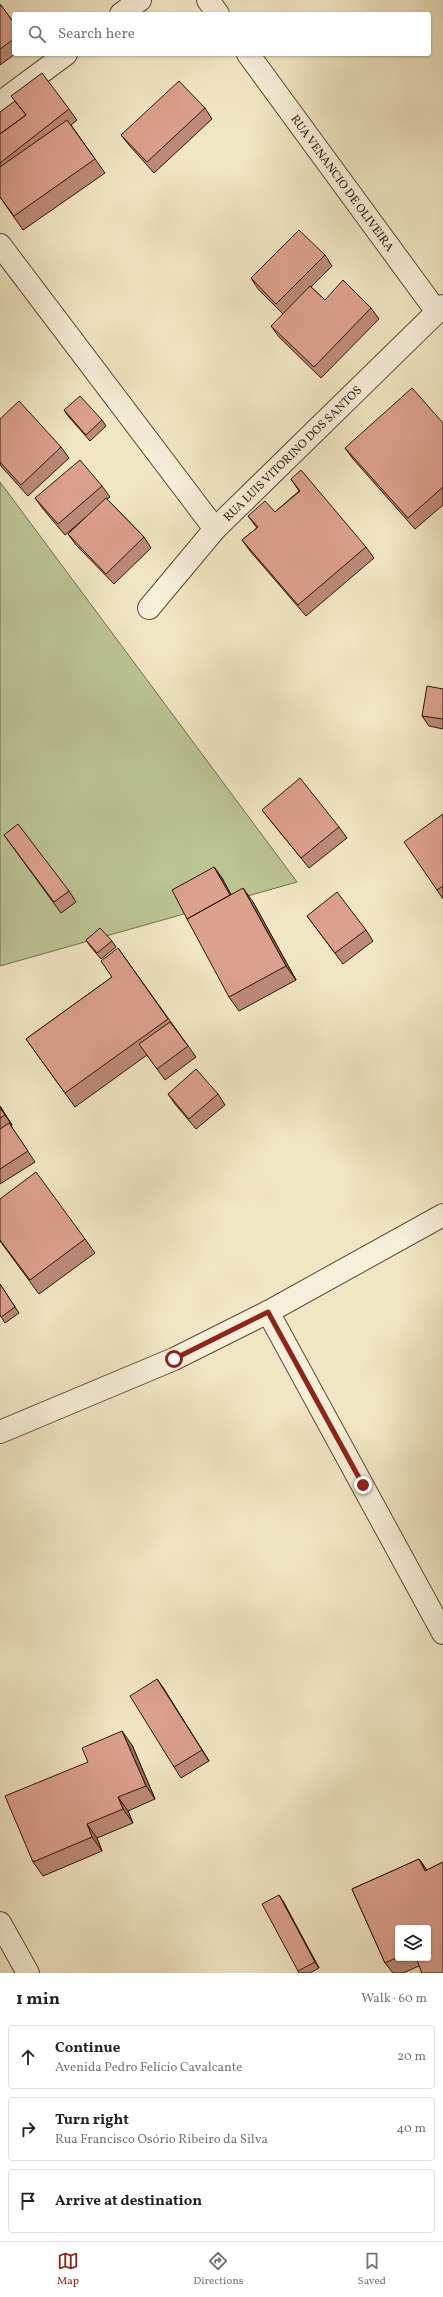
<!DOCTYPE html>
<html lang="en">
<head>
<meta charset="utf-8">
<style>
	body { margin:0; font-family:Vollkorn,serif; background:#f6f6f6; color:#222 }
	.controls { position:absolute; right:12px; bottom:12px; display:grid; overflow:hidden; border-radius:4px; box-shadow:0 1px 3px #0004 }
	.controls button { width:36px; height:36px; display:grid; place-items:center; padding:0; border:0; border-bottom:1px solid #e0e0e0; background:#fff; color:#222; font:20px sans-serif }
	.stop { position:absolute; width:12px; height:12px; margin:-9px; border:3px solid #8f2418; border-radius:50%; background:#fff }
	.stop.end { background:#8f2418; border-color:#fff; box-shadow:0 1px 4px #0008 }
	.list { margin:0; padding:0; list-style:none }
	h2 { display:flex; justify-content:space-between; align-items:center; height:52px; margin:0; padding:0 16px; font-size:17px }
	h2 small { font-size:13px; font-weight:400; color:#767676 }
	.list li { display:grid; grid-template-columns:26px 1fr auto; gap:12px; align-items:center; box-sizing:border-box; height:64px; margin:0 8px 8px; padding:0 8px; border:1px solid #e0e0e0; border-radius:4px }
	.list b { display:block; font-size:15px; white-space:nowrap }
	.list p { margin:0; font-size:13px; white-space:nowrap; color:#767676 }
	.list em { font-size:13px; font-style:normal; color:#767676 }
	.icon { flex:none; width:22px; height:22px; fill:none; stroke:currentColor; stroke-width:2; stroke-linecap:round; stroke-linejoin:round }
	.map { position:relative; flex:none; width:443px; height:1973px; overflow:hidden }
	.search { position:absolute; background:#fff; box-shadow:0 1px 3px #0004; left:12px; right:12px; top:12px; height:44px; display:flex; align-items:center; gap:10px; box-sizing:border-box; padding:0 14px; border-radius:4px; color:#767676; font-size:15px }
	.sheet { height:268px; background:#fff }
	nav { display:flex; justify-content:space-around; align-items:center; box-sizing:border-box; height:56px; border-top:1px solid #e0e0e0; background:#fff; font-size:11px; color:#767676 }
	nav a { display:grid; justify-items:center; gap:2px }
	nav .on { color:#8f2418 }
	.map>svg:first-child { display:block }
	.green { fill:#bbc493; stroke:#746d4c }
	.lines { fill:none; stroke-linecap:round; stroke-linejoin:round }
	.minor-casing { stroke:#5d4a34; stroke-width:24 }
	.minor { stroke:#f6efd9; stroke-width:22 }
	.wall { fill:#bd8a7a; stroke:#2c1604; fill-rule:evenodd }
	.shaded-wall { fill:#9a7063; stroke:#2c1604 }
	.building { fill:#dca08e; stroke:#2c1604 }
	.route { stroke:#8f2418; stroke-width:5 }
	.labels { text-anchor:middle; stroke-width:4; stroke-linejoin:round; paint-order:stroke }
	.street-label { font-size:12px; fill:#2c1604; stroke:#f6efd9 }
</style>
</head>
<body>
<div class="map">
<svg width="443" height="1973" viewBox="0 0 443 1973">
	<rect width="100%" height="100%" fill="#f1e6c4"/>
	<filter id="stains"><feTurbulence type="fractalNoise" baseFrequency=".005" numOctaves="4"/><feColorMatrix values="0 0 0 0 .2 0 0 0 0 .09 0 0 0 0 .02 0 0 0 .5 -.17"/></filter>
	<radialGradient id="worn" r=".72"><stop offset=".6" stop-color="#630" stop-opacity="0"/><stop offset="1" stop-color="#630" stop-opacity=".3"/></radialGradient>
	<!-- green -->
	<path class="green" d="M 0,482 L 297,882 L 0,966 Z"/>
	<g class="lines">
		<defs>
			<g id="minor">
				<path d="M 208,0 L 218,14"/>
				<path d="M 121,14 L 140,0"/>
				<path id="s1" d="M 248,54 L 437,312"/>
				<path d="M 0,103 L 66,54"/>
				<path d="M 0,245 L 215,529"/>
				<path id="s2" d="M 149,608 L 215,529 L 443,306"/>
				<path d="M 268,1312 L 443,1633"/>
				<path d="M 0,1432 L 174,1359 L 268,1312 L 443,1215"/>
				<path d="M 0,1923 L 28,1973"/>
			</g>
		</defs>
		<!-- minor casing -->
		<use href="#minor" class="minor-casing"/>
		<!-- minor -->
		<use href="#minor" class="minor"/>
	</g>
	<!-- wall -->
	<path class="wall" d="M 0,4 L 14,23 L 14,54 L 15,54 L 0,65 Z
		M 205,108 L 212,119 L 154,173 L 129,145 L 121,135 Z
		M 69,109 L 77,120 L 71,125 L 105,173 L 23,230 L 0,197 L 0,112 Z
		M 325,255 L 332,266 L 311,287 L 325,300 L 371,308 L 379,319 L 321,378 L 279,337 L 271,326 L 283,314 L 258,289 L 251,278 Z
		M 64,410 L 102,420 L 106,426 L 90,441 L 68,416 Z
		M 0,419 L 61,447 L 69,458 L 28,496 L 0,465 Z
		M 443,423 L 443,505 L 415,529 L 353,459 L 345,448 Z
		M 291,479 L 366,547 L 374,558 L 306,616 L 250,551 L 242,540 L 257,528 L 248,516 L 275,512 L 299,491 Z
		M 102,486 L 110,497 L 107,499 L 144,537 L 151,548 L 114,584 L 76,545 L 68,534 L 92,512 L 65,535 L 43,509 L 35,498 Z
		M 443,689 L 443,729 L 429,726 L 422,716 Z
		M 262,810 L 339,827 L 347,838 L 309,868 L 270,820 Z
		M 443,814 L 443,899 L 437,890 Z
		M 4,835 L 69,891 L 76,902 L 61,913 Z
		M 214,867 L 222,878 L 231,895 L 253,902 L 296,980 L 239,1011 L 229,997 Z
		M 307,916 L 366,930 L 373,941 L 343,964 Z
		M 86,940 L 112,941 L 116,947 L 101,959 L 90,946 Z
		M 118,948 L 196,1057 L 165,1080 L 147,1055 L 75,1107 L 26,1039 L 112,977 Z
		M 168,1094 L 218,1094 L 225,1105 L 196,1129 L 175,1104 Z
		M 0,1106 L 12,1125 L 11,1126 L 35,1162 L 0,1184 Z
		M 0,1199 L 85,1239 L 95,1253 L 39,1294 L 0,1241 Z
		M 0,1284 L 19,1313 L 5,1323 L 0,1315 Z
		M 157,1679 L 164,1689 L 209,1761 L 181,1778 L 174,1767 Z
		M 132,1745 L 155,1799 L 128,1811 L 133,1823 L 97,1838 L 102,1851 L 43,1876 L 33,1862 Z
		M 419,1859 L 427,1870 L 443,1862 L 443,1973 L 422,1973 L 419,1966 L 403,1973 L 393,1973 L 385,1963 L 352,1889 ZM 398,1928 L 428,1928 L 428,1958 L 398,1958 Z
		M 283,1901 L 319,1968 L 310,1973 L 299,1973 L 298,1971 Z"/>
	<!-- shaded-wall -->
	<path class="shaded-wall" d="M 214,867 L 222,878 L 239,909 L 232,899 Z
		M 243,888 L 253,902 L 296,980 L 286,966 Z
		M 0,1106 L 12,1125 L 5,1115 L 0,1108 Z
		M 157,1679 L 164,1689 L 209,1761 L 202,1750 Z
		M 122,1731 L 132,1745 L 155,1799 L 146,1786 Z
		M 118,1797 L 128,1811 L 133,1823 L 123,1809 Z
		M 87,1824 L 97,1838 L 102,1851 L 92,1837 Z
		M 419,1859 L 429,1873 L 425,1871 Z
		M 279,1895 L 283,1901 L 319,1968 L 315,1962 Z"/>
	<!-- building -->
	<path class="building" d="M 0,4 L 14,23 L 14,39 L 0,49 Z
		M 42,73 L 69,109 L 0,163 L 0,134 L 26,115 L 11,96 Z
		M 179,81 L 205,108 L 147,162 L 121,135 Z
		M 15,101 L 26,115 L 0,134 L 0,112 Z
		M 67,120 L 95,159 L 14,216 L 0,197 L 0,167 Z
		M 299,230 L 325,255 L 276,304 L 251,278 Z
		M 343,280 L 371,308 L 314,367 L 271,326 L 310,286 L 325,300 Z
		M 412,388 L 443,423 L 443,487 L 408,518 L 345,448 Z
		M 80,396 L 102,420 L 86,435 L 64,410 Z
		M 19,401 L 61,447 L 21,485 L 0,462 L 0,419 Z
		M 80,460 L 102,486 L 58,524 L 35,498 Z
		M 301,470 L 366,547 L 298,605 L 242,540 L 258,527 L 248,516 L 265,501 L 275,512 L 300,491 L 291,479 Z
		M 106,498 L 144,537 L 106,574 L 68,534 Z
		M 427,686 L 443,689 L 443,719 L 422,716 Z
		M 300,778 L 339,827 L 301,858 L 262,810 Z
		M 443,814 L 443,886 L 437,890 L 404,842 Z
		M 18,824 L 69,891 L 54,902 L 4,835 Z
		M 214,867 L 230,895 L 187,919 L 172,890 Z
		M 243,888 L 286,966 L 229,997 L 187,919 Z
		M 337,892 L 366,930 L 335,953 L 307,916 Z
		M 100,928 L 112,941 L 97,953 L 86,940 Z
		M 118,948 L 168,1019 L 65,1093 L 26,1039 L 112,977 L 101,961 Z
		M 170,1022 L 188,1046 L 157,1069 L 139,1044 Z
		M 196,1069 L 218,1094 L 189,1119 L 168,1094 Z
		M 0,1108 L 5,1115 L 0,1118 Z
		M 9,1123 L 28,1151 L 0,1169 L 0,1129 Z
		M 36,1172 L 85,1239 L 30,1280 L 0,1240 L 0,1199 Z
		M 0,1284 L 15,1307 L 1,1317 L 0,1315 Z
		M 157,1679 L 202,1750 L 174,1767 L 130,1696 Z
		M 122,1731 L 146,1786 L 118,1797 L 123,1809 L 87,1824 L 92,1837 L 33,1862 L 5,1796 L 88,1762 L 82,1748 Z
		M 419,1859 L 425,1871 L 443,1862 L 443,1973 L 422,1973 L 416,1958 L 428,1958 L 428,1928 L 398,1928 L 398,1957 L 385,1963 L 352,1889 Z
		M 279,1895 L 315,1962 L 298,1971 L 262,1904 Z"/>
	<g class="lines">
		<!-- route -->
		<path class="route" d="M 174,1359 L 268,1312 L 363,1485"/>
	</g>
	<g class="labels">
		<!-- street labels -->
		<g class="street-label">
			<text dy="4" stroke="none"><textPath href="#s1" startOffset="160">RUA VENANCIO DE OLIVEIRA</textPath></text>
			<text dy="4" stroke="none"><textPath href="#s2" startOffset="211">RUA LUIS VITORINO DOS SANTOS</textPath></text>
		</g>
	</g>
	<rect width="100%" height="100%" filter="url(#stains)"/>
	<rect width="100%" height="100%" fill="url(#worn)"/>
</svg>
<div class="controls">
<button><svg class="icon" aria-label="layers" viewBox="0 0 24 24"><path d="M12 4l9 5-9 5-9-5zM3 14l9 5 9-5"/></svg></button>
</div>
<div class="stop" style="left:174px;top:1359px"></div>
<div class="stop end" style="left:363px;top:1485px"></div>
<div class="search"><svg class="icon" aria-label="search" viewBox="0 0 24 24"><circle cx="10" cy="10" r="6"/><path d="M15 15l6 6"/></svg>Search here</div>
</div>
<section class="sheet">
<h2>1 min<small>Walk · 60 m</small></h2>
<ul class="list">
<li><svg class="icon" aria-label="ahead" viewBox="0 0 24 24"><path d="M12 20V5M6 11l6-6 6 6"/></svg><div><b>Continue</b><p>Avenida Pedro Felício Cavalcante</p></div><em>20 m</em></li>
<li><svg class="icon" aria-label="right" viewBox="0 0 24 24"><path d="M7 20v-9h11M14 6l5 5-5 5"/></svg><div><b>Turn right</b><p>Rua Francisco Osório Ribeiro da Silva</p></div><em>40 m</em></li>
<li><svg class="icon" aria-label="arrive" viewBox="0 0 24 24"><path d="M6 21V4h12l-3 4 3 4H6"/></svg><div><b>Arrive at destination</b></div></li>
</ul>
</section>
<nav>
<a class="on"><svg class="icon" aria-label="map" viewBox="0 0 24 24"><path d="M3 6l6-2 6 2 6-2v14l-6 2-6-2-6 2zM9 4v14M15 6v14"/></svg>Map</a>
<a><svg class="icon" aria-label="directions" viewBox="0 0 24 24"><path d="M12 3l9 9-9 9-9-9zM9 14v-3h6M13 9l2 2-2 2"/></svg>Directions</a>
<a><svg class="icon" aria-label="saved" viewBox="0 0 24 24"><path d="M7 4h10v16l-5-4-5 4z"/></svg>Saved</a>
</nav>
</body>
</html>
